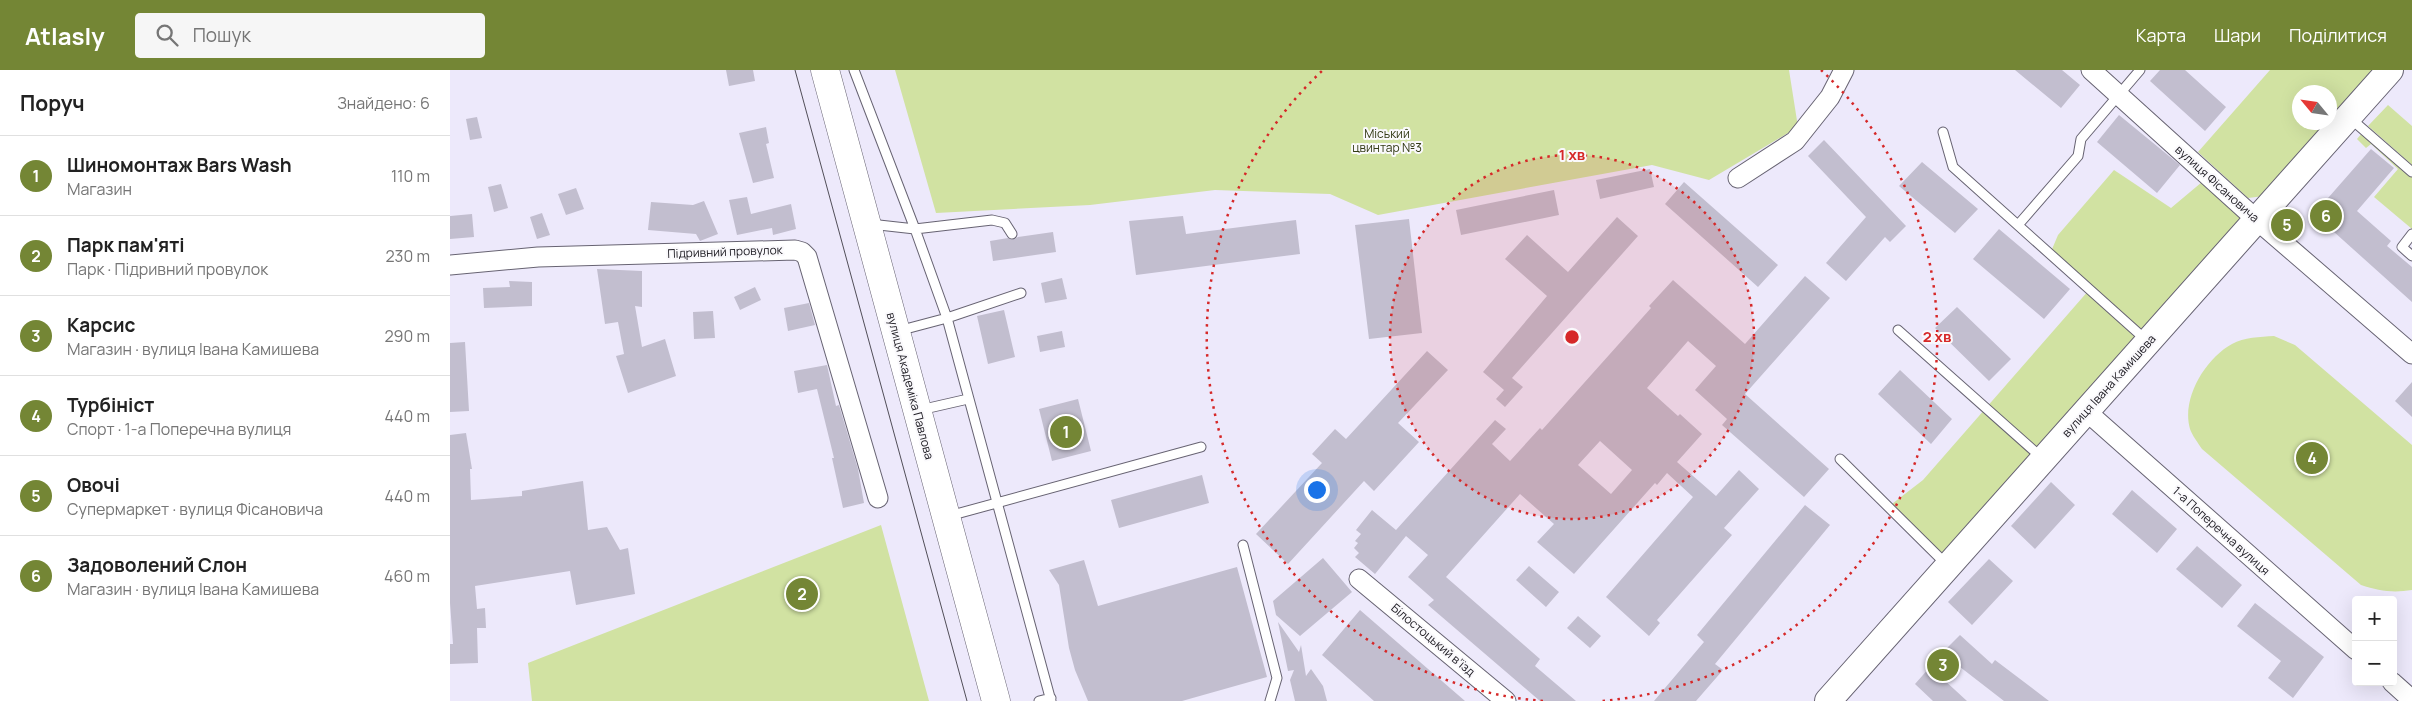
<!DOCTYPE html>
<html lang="uk">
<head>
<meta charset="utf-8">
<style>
	body { margin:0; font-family:Manrope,sans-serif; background:#f6f6f6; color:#222 }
	.controls { position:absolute; right:15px; bottom:15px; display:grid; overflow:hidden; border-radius:5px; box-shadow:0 5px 20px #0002 }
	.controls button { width:45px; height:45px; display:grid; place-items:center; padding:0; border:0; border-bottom:1px solid #e0e0e0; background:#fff; color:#222; font:25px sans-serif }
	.compass { position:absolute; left:1842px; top:15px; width:45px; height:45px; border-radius:50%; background:#fff; box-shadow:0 5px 20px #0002; rotate:299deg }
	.you { position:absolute; left:866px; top:419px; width:18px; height:18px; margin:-12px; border:4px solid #fff; border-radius:50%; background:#1a73e8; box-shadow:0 0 0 8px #1a73e833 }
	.badge { display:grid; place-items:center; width:32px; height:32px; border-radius:50%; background:#748635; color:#fff; font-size:16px; font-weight:700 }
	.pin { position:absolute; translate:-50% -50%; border:2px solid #fff; box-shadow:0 1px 5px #0006 }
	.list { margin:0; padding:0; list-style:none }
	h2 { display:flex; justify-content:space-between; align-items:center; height:65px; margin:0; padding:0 20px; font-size:21px }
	h2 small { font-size:16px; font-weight:400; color:#767676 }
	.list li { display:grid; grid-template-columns:32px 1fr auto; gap:15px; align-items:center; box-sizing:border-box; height:80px; padding:0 20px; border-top:1px solid #e0e0e0 }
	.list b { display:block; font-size:19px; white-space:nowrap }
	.list p { margin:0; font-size:16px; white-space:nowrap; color:#767676 }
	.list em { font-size:16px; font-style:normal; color:#767676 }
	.icon { flex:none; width:28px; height:28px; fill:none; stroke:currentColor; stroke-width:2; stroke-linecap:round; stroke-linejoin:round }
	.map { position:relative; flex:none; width:1962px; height:631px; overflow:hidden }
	header { display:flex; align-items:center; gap:30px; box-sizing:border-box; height:70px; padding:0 25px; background:#748635; color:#fff }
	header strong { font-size:24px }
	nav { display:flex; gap:28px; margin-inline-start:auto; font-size:18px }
	.search { width:350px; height:45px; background:#f6f6f6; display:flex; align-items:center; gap:12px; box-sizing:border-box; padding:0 18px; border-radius:5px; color:#767676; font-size:19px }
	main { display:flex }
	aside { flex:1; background:#fff }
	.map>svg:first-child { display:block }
	.green { fill:#d1e2a2; fill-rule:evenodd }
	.building { fill:#c2becf; fill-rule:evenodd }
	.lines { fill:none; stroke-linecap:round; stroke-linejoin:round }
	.lane-casing { stroke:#676372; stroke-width:11 }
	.street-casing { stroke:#676372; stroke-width:21 }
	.secondary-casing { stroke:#676372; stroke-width:28 }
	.primary-casing { stroke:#676372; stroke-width:29 }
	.lane { stroke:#fff; stroke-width:9 }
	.street { stroke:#fff; stroke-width:19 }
	.secondary { stroke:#fff; stroke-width:26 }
	.primary { stroke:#fff; stroke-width:28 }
	.tram { stroke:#514e58; stroke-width:1 }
	.ring { fill:none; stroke:#d62828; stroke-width:2.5; stroke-dasharray:2.5 5 }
	.labels { text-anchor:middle; stroke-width:4; stroke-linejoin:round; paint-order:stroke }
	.park-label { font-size:12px; fill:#333b15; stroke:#faf9fc }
	.street-label { font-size:12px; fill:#222027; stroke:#faf9fc }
	.centre { fill:#d62828; stroke:#faf9fc; stroke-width:2.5 }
	.ring-label { font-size:15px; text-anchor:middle; font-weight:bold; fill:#d62828; stroke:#faf9fc; stroke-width:4; stroke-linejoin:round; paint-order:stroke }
</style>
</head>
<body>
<header>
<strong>Atlasly</strong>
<div class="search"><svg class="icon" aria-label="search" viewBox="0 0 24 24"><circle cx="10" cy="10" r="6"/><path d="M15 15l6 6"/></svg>Пошук</div>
<nav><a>Карта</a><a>Шари</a><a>Поділитися</a></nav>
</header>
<main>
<aside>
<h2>Поруч<small>Знайдено: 6</small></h2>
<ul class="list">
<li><span class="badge">1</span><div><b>Шиномонтаж Bars Wash</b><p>Магазин</p></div><em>110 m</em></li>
<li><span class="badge">2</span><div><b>Парк пам'яті</b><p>Парк · Підривний провулок</p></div><em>230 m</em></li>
<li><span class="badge">3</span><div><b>Карсис</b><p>Магазин · вулиця Івана Камишева</p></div><em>290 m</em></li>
<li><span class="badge">4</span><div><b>Турбініст</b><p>Спорт · 1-а Поперечна вулиця</p></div><em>440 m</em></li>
<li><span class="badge">5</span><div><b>Овочі</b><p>Супермаркет · вулиця Фісановича</p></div><em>440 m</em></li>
<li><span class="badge">6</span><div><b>Задоволений Слон</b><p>Магазин · вулиця Івана Камишева</p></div><em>460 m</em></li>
</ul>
</aside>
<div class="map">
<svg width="1962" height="631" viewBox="0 0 1962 631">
	<rect width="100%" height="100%" fill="#ede9fb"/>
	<!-- green -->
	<path class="green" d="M 445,0 L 1339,0 L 1348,57 L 1259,110 L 1202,95 L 928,145 L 880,124 L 765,120 L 640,135 L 486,143 Z
		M 1820,0 L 1927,0 L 1814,126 L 1798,128 L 1748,82 ZM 1850,22 L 1880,22 L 1880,52 L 1850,52 Z
		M 1938,35 L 1962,56 L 1962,95 L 1918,56 Z
		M 1913,62 L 1962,106 L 1962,159 L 1924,127 L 1948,99 L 1921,74 L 1916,78 L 1907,69 Z
		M 1664,100 L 1721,138 L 1752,112 L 1786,141 L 1800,159 L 1498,496 L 1438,437 L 1473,410 L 1639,220 L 1600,184 L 1608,165 Z
		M 1824,266 L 1845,275 L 1962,375 L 1962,520 C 1943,523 1929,521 1911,515 L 1752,379 C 1748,373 1742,365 1740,359 C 1731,328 1756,288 1782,274 C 1794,267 1810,267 1824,266 Z
		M 431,455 L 479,631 L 82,631 L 78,593 Z"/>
	<!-- building -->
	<path class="building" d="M 276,0 L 303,0 L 305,11 L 279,16 Z
		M 1565,0 L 1612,0 L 1630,15 L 1611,38 Z
		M 1710,0 L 1735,0 L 1776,37 L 1755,61 L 1700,11 Z
		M 1669,45 L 1730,95 L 1707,123 L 1647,72 Z
		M 27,47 L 32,68 L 20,70 L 16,49 Z
		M 316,57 L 319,73 L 316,74 L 324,108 L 303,113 L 289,63 Z
		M 1374,70 L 1456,156 L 1440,172 L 1435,167 L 1396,211 L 1376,193 L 1416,147 L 1358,86 Z
		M 1921,79 L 1944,98 L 1907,141 L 1941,171 L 1937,176 L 1962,197 L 1962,232 L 1864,144 Z
		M 1472,92 L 1528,139 L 1505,163 L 1449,116 Z
		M 1200,99 L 1204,117 L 1150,129 L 1146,110 Z
		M 1234,112 L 1328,195 L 1308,217 L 1215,134 Z
		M 51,114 L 58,138 L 44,142 L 38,117 Z
		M 126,118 L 134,139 L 116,145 L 108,124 Z
		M 1104,120 L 1109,145 L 1011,165 L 1006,140 Z
		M 297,127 L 301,144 L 341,134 L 346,159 L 323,165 L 322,158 L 287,165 L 279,130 Z
		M 254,131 L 268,164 L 250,171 L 246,164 L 198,160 L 201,132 L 243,135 Z
		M 92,143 L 100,165 L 87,169 L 80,147 Z
		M 22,144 L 24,167 L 0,169 L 0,146 Z
		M 733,146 L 736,164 L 846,150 L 850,184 L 686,205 L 679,151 Z
		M 1167,147 L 1188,166 L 1062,308 L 1073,317 L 1055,337 L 1046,329 L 1054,320 L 1033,302 L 1097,226 L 1055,189 L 1077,165 L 1118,202 Z
		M 959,149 L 972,263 L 919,269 L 905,155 Z
		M 1549,159 L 1620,219 L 1594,249 L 1523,189 Z
		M 603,162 L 606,182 L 543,191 L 540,171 L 558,168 L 563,170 L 568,167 Z
		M 147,199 L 192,201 L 192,237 L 185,236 L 192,277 L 215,269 L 226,306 L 178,323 L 166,286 L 174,284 L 168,252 L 155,254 Z
		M 1355,206 L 1380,228 L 1295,324 L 1379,399 L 1354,427 L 1272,355 L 1277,349 L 1245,320 L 1266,296 L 1238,271 L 1197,318 L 1228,346 L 1230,344 L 1252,364 L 1227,392 L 1266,426 L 1289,400 L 1309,419 L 1274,458 L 1282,465 L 1207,550 L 1210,553 L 1199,566 L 1156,527 L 1243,427 L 1217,403 L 1207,415 L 1205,413 L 1124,504 L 1087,472 L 1104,454 L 1070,424 L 996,507 L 1090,589 L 1085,596 L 1126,631 L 1090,631 L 978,535 L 984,530 L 958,507 L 978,485 L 956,466 L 925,504 L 905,487 L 909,483 L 904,478 L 908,473 L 905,471 L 911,464 L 906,460 L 922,440 L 946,460 L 1045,350 L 1056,359 L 1042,374 L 1060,391 L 1090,358 L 1092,360 L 1201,238 L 1199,236 L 1223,210 L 1295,274 ZM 1150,371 L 1182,400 L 1161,424 L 1128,395 Z
		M 612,208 L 617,229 L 595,233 L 591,213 Z
		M 59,211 L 82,212 L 82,236 L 34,238 L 33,218 L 60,217 Z
		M 305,217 L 311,230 L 290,240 L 284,227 Z
		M 359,233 L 365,255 L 338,261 L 334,238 Z
		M 1507,237 L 1561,289 L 1539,311 L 1485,258 Z
		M 554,240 L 565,287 L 538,294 L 527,246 Z
		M 263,241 L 265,268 L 244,269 L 243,242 Z
		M 612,261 L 615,277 L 590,282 L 587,266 Z
		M 15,272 L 19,341 L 0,342 L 0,273 Z
		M 977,281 L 998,300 L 948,353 L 969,372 L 924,421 L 914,411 L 838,494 L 806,464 L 872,393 L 862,384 L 885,359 L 896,369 Z
		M 377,295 L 386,336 L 389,335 L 408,399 L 414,433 L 393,438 L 382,388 L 384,388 L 367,319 L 348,323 L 344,301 Z
		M 1450,300 L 1502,349 L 1481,374 L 1428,324 Z
		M 1962,312 L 1962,347 L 1945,331 Z
		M 628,329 L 641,381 L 602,391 L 589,339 Z
		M 16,363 L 22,399 L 20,399 L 21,430 L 72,426 L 72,421 L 133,411 L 138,460 L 157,457 L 170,480 L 178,478 L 185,524 L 126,535 L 120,501 L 25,516 L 27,539 L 35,538 L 36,558 L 27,558 L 28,593 L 0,594 L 0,574 L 3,574 L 0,533 L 0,365 Z
		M 752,405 L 759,433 L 669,458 L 661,430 Z
		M 1601,412 L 1625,435 L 1585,479 L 1561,456 Z
		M 1682,420 L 1727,459 L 1707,483 L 1662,444 Z
		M 1355,435 L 1380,455 L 1265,594 L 1273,600 L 1246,631 L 1204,631 L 1254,572 L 1247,565 Z
		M 1747,476 L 1792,515 L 1772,538 L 1726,499 Z
		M 873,488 L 902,522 L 850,566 L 826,545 L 823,531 Z
		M 1539,489 L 1563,511 L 1522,555 L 1498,532 Z
		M 634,490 L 648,536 L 787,497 L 817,607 L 732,631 L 638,631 L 625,600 L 619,578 L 609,515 L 599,500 Z
		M 1079,496 L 1109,522 L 1096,537 L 1066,510 Z
		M 1805,533 L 1874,587 L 1843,628 L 1818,608 L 1831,591 L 1787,556 Z
		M 910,540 L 1015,631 L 924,631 L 872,585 Z
		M 1128,546 L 1151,566 L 1140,578 L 1117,558 Z
		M 828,552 L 849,582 L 851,575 L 856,606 L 861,599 L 873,616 L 877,631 L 845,631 L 840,610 L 844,600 L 838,601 Z
		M 1510,565 L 1542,594 L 1545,590 L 1599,631 L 1554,631 L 1492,583 Z
		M 1480,597 L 1517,631 L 1483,631 L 1465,614 Z"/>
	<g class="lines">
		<defs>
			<path id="lane" d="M 404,0 L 465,159 L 542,150 L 555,153 L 562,164
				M 1900,48 L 1962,102
				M 1493,62 L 1503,97 L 1696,270
				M 420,154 L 465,159 L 497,248 L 601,631
				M 1568,155 L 1628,86 L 1631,69 L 1690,0
				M 1962,164 L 1952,177 L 1962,186
				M 1448,260 L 1591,387
				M 448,261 L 497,248 L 571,223
				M 470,340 L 518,329
				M 1390,389 L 1496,494
				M 499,446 L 751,377
				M 793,475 L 827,608 L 820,631
				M 589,631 L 601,628"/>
			<path id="street" d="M 1641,0 L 1808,151 L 1962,284
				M 1288,108 L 1345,71 L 1380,27 L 1394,0
				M 0,195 L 88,187 L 345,180 L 352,182 L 357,187 L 428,428
				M 1636,341 L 1906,580
				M 909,509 L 1056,631
				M 1942,612 L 1962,630"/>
			<path id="secondary" d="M 1378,631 L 1940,0"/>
			<path id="primary" d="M 375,0 L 546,631"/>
		</defs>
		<!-- lane casing -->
		<use href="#lane" class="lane-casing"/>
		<!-- street casing -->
		<use href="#street" class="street-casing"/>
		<!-- secondary casing -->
		<use href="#secondary" class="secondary-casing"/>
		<!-- primary casing -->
		<use href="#primary" class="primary-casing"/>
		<!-- lane -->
		<use href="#lane" class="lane"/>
		<!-- street -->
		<use href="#street" class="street"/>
		<!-- secondary -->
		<use href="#secondary" class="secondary"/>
		<!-- primary -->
		<use href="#primary" class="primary"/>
		<!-- tram -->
		<path class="tram" d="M 345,0 L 517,631"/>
	</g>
	<!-- distance rings -->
	<circle cx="1122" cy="267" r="182" fill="#d62828" fill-opacity=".12"/>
	<g class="ring">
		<circle cx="1122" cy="267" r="182"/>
		<path d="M1093 631A365 365 0 0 1 873 0M1371 0A365 365 0 0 1 1151 631"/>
	</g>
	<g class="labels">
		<!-- park labels -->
		<g class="park-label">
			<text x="937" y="68">Міський<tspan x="937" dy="14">цвинтар №3</tspan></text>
		</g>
		<!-- street labels -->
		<g class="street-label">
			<text transform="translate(1767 114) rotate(42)" y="4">вулиця Фісановича</text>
			<text transform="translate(275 182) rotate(-2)" y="4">Підривний провулок</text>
			<text transform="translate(460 316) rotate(75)" y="4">вулиця Академіка Павлова</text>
			<text transform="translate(1659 316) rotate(-48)" y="4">вулиця Івана Камишева</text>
			<text transform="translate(1771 461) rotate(42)" y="4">1-а Поперечна вулиця</text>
			<text transform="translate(983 570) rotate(40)" y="4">Білостоцький в’їзд</text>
		</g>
	</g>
	<circle cx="1122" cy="267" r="8" class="centre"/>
	<g class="ring-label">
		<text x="1122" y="90">1 хв</text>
		<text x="1487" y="272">2 хв</text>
	</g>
</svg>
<div class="controls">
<button>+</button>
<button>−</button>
</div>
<svg class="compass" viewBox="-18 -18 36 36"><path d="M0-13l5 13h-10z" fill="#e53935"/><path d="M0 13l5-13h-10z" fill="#767676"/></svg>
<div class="you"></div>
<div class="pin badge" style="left:616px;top:362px">1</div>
<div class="pin badge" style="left:352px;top:524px">2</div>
<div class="pin badge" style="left:1493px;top:595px">3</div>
<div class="pin badge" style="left:1862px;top:388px">4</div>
<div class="pin badge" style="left:1837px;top:155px">5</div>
<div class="pin badge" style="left:1876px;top:146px">6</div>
</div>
</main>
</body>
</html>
